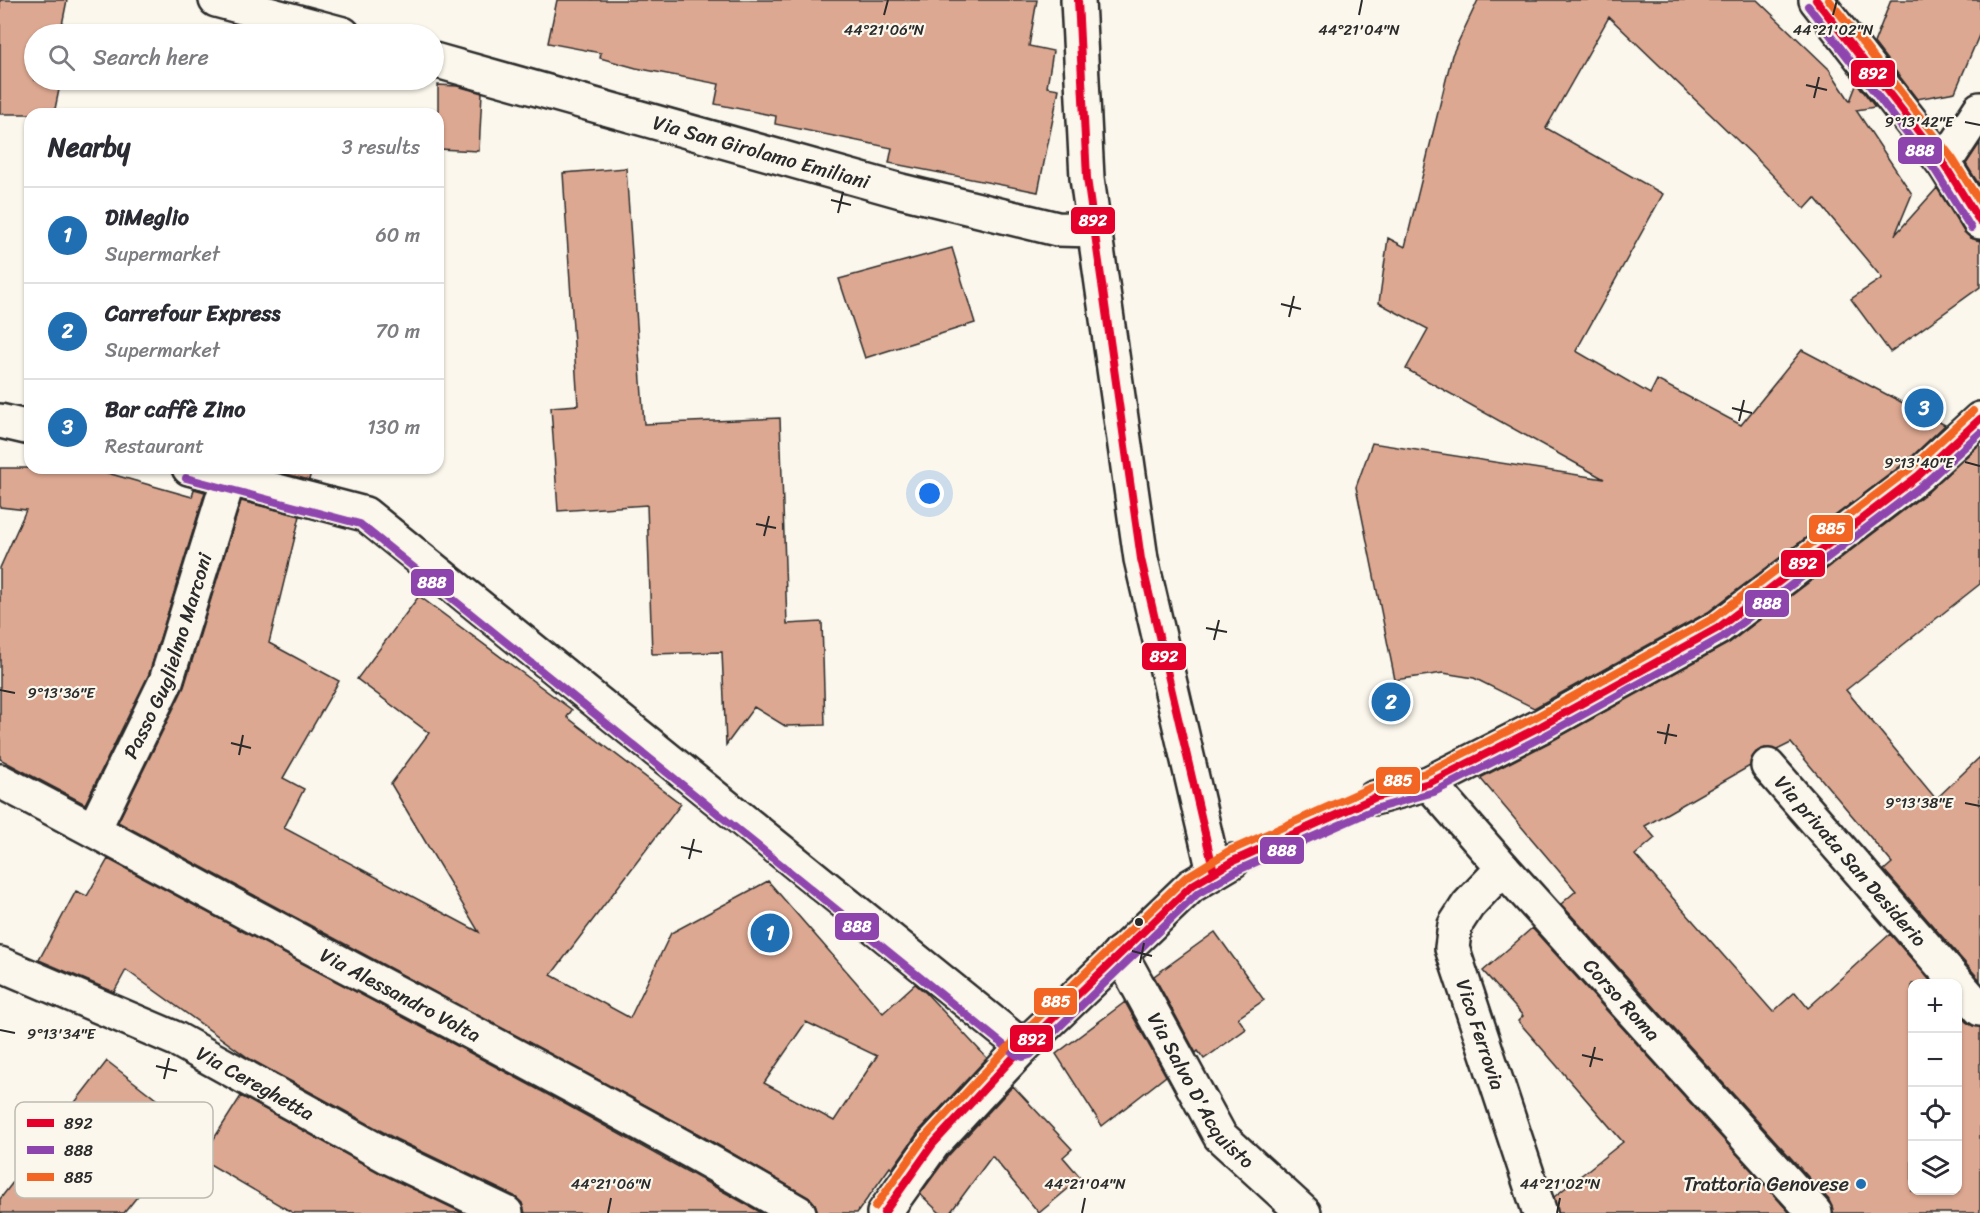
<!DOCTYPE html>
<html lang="en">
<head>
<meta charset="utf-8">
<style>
	body { margin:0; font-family:Sriracha,sans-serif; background:#f2f2f3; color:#2b2b33 }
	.controls { position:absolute; right:18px; bottom:18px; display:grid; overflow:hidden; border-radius:12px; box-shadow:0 2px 4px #0004 }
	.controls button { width:54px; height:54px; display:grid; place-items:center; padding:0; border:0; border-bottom:2px solid #e1e1e2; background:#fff; color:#2b2b33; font:30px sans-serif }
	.you { position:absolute; left:930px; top:494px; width:21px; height:21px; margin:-15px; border:4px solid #fff; border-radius:50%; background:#1a73e8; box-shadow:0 0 0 9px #1a73e833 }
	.badge { display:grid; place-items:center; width:39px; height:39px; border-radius:50%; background:#1f6fb2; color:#fff; font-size:20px; font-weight:700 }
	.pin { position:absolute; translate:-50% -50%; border:3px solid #fff; box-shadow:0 2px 6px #0006 }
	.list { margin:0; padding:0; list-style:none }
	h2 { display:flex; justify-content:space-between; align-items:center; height:78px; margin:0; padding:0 24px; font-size:26px }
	h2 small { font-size:20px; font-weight:400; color:#7c7c81 }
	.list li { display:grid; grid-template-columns:39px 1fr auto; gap:18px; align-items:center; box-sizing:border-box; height:96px; padding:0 24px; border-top:2px solid #e1e1e2 }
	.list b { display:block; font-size:22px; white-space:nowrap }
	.list p { margin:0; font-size:20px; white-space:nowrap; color:#7c7c81 }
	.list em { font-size:20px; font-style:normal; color:#7c7c81 }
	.icon { flex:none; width:33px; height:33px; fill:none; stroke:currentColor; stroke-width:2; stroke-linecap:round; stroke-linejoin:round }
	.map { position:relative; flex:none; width:1980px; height:1213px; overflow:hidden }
	.search { position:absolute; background:#fff; box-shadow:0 2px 4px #0004; left:24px; top:24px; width:420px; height:66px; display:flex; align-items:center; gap:15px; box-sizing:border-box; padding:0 21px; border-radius:33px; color:#7c7c81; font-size:22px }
	.panel { position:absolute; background:#fff; box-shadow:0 2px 4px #0004; left:24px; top:108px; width:420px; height:366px; border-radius:18px }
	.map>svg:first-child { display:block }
	.building { fill:#dda891; stroke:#2b2b2b; stroke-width:1.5; fill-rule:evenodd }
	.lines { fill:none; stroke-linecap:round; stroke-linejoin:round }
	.secondary-tunnel { stroke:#d1cec5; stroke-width:33; stroke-dasharray:33 16; stroke-linecap:butt }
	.street-casing { stroke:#2b2b2b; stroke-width:38 }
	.secondary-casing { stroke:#2b2b2b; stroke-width:38 }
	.street { stroke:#fbf7ec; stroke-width:33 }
	.secondary { stroke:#fbf7ec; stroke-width:33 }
	.bus-1-casing { stroke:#fbf7ec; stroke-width:12 }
	.bus-2-casing { stroke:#fbf7ec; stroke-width:12 }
	.bus-3-casing { stroke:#fbf7ec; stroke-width:12 }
	.bus-1 { stroke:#e4002b; stroke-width:8 }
	.bus-2 { stroke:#8e44ad; stroke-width:8 }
	.bus-3 { stroke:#f26522; stroke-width:8 }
	.ticks { fill:none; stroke:#2b2b2b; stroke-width:2 }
	.bus-dot { fill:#2b2b2b; stroke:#fbf7ec; stroke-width:2 }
	.poi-dot { fill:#1f6fb2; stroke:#fbf7ec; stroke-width:2 }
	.labels { text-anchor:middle; stroke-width:4.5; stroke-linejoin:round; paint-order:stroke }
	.street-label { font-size:20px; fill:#2b2b2b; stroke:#fbf7ec }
	.poi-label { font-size:20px; fill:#2b2b2b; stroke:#fbf7ec; text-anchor:end }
	.key { fill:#fbf7ec; stroke:#bdbab2; stroke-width:1.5 }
	.key-label { font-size:16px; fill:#2b2b2b }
	.ticks-label { font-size:15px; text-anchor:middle; fill:#2b2b2b; stroke:#fbf7ec; stroke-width:4.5; stroke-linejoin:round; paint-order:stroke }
	.line-badge { stroke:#fbf7ec; stroke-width:2 }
	.badge-label { font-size:16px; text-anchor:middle; font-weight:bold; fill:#fff }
</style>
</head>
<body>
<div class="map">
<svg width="1980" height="1213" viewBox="0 0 1980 1213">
	<rect width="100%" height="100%" fill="#fbf7ec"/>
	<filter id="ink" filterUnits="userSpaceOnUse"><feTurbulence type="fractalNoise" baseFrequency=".0167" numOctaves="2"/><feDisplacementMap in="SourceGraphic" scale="12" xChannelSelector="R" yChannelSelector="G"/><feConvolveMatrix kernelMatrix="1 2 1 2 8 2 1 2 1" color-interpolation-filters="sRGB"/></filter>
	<g filter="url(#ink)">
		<!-- building -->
		<path class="building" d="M 0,0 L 67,0 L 62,25 L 72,27 L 71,34 L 34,34 L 34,80 L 61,80 L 54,114 L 0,114 Z
			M 557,0 L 1037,0 L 1029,46 L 1053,51 L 1047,87 L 1059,89 L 1038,192 L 889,163 L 892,148 L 775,124 L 776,116 L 715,104 L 719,84 L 636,68 L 600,58 L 601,53 L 548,43 Z
			M 1478,0 L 1757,0 L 1829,69 L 1850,101 L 1857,83 L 1875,107 L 1856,110 L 1912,194 L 1895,235 L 1937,188 L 1964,232 L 1971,238 L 1980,241 L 1980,287 L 1890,352 L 1851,299 L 1882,278 L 1815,198 L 1805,209 L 1759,161 L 1609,17 L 1546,128 L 1663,194 L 1576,351 L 1650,394 L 1657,380 L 1741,425 L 1802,350 L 1945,425 L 1906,462 L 1708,612 L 1534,708 L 1474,678 L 1443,673 L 1395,680 L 1356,487 L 1372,443 L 1604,479 L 1406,369 L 1428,329 L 1379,303 L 1388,238 L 1405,247 L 1452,55 Z
			M 1891,0 L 1980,0 L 1980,33 L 1955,92 L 1917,99 L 1874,43 Z
			M 438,85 L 457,86 L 482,93 L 479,151 L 438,149 Z
			M 1980,143 L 1980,186 L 1966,164 Z
			M 626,168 L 644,424 L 780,418 L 787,624 L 822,622 L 825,725 L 785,726 L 754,707 L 726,745 L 722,652 L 652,654 L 647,505 L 558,511 L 551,407 L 578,405 L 563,173 Z
			M 952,248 L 975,323 L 865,358 L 839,279 Z
			M 1980,444 L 1980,584 L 1846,690 L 1936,799 L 1980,757 L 1980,980 L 1884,870 L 1892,863 L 1791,743 L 1777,750 L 1765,748 L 1756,752 L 1751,759 L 1750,766 L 1645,826 L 1655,838 L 1635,855 L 1773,1012 L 1795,992 L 1808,1008 L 1890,934 L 1933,984 L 1912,984 L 1912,1191 L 1958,1191 L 1958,1012 L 1966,1022 L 1973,1026 L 1980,1027 L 1980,1213 L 1833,1213 L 1829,1200 L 1561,904 L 1576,891 L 1480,778 L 1550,742 L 1729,643 L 1929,491 Z
			M 0,468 L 90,468 L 192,497 L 194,489 L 205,492 L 149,674 L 85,804 L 0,759 L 0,568 L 26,510 L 0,507 Z
			M 263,468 L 312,468 L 309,480 Z
			M 241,501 L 300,516 L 269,643 L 339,681 L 283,778 L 304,789 L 284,828 L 479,932 L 391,784 L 429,733 L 357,679 L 419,596 L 572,710 L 567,717 L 681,804 L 551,975 L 630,1018 L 671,933 L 768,881 L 883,1013 L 915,984 L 926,993 L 987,1058 L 919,1131 L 892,1169 L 890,1167 L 857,1213 L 818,1213 L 815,1204 L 808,1197 L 697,1133 L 118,822 L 184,687 ZM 806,1022 L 877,1056 L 834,1121 L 764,1083 Z
			M 108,859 L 567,1105 L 762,1213 L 525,1213 L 522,1203 L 514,1196 L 396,1139 L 250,1059 L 126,970 L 114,992 L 39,960 L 76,891 L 87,896 Z
			M 1532,928 L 1790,1213 L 1558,1213 L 1554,1197 L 1623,1142 L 1518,1021 L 1523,1016 L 1483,971 Z
			M 1215,932 L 1264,1000 L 1238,1018 L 1246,1029 L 1204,1059 L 1198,1051 L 1196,1053 L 1154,976 Z
			M 1125,1002 L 1166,1076 L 1102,1126 L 1056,1054 Z
			M 107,1061 L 197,1131 L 163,1174 L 158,1171 L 124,1213 L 0,1213 L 0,1199 Z
			M 1013,1086 L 1072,1149 L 1063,1157 L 1081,1178 L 1039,1213 L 992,1156 L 950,1213 L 940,1213 L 920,1194 L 948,1156 Z
			M 241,1096 L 378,1172 L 463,1213 L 293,1213 L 201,1159 Z"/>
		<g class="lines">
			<!-- secondary-tunnel -->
			<path class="secondary-tunnel" d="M 1233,861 L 1374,798"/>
			<defs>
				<g id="street">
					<path d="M 216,0 L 343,34"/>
					<path id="s1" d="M 434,60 L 901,191 L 1057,229 L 1094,230"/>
					<path d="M 1944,164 L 1980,109"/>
					<path d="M 0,421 L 30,428"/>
					<path d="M 189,468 L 365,514 L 1023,1047"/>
					<path id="s2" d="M 1768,766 L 1980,1009"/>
					<path id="s3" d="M 0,781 C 118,842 233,906 350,968 C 501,1048 652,1127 799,1213"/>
					<path id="s4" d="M 1429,783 L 1503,868 L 1815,1213"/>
					<path id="s5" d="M 94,829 L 166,681 L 229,478"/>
					<path id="s6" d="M 1503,868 L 1468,905 L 1455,925 L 1452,948 L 1540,1213"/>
					<path id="s7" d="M 1120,953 L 1220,1136 L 1304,1213"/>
					<path id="s8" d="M 0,964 L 176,1039 L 387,1156 L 506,1213"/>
					<path d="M 884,1213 L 933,1144 L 1023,1047 L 1191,886 L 1233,861"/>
				</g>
				<path id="secondary" d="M 1078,0 L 1087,178 L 1141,559 L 1214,872
					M 1816,0 L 1944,164 L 1980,222
					M 1374,798 L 1429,783 L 1541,726 L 1718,628 L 1918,476 L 1980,419"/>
			</defs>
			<!-- street casing -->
			<use href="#street" class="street-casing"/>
			<!-- secondary casing -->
			<use href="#secondary" class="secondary-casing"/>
			<!-- street -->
			<use href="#street" class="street"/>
			<!-- secondary -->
			<use href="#secondary" class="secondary"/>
			<defs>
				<path id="bus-1" d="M 1078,0 L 1087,178 L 1141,559 L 1214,872
					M 1816,0 L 1944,164 L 1980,222
					M 884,1213 L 933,1144 L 1023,1047 L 1191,886 L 1233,861 L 1374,798 L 1429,783 L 1541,726 L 1718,628 L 1918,476 L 1980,419"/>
				<path id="bus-2" d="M 1808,6 L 1935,170 L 1971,228
					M 186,478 L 360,524 L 1016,1055 L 1023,1057 L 1030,1055 L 1197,894 L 1238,870 L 1378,808 L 1434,792 L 1546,735 L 1723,637 L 1924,484 L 1980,433"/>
				<path id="bus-3" d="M 1829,0 L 1952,158 L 1980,202
					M 875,1207 L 925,1137 L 1015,1040 L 1185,878 L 1229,851 L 1370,788 L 1425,773 L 1536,717 L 1712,619 L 1911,468 L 1973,411"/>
			</defs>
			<!-- bus-1 casing -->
			<use href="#bus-1" class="bus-1-casing"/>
			<!-- bus-2 casing -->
			<use href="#bus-2" class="bus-2-casing"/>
			<!-- bus-3 casing -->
			<use href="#bus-3" class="bus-3-casing"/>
			<!-- bus-1 -->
			<use href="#bus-1" class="bus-1"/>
			<!-- bus-2 -->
			<use href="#bus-2" class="bus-2"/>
			<!-- bus-3 -->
			<use href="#bus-3" class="bus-3"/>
		</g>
	</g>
	<!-- ticks -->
	<path class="ticks" d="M 884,15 L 888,0M 1359,15 L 1362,0M 1833,15 L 1837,0M 1806,85 L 1827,90M 1814,98 L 1819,77M 1965,122 L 1980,125M 831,200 L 851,205M 838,213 L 843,192M 1281,304 L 1301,309M 1289,317 L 1294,296M 1732,408 L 1752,413M 1739,421 L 1744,400M 1965,462 L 1980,466M 756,524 L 776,528M 764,536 L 769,516M 1206,628 L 1227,632M 1214,640 L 1219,620M 0,690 L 15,693M 1657,732 L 1677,736M 231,743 L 251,748M 1665,744 L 1669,724M 239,755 L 243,735M 1965,803 L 1980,806M 681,847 L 702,852M 689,859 L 694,839M 1132,951 L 1152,956M 1140,963 L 1144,943M 0,1030 L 15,1033M 1582,1055 L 1603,1060M 156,1066 L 177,1071M 1590,1067 L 1595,1047M 164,1079 L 169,1058M 608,1213 L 611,1198M 1082,1213 L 1085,1198M 1557,1213 L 1560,1198"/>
	<!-- markers -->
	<circle class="bus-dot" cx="1139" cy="922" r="5"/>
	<circle class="poi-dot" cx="1861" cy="1184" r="6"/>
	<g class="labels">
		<!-- street labels -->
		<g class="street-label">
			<text dy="7" stroke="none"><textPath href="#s1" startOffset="340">Via San Girolamo Emiliani</textPath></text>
			<text dy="7" stroke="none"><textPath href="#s5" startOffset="189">Passo Guglielmo Marconi</textPath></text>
			<text dy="7" stroke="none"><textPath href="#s2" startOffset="126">Via privata San Desiderio</textPath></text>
			<text dy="7" stroke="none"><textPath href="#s3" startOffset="454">Via Alessandro Volta</textPath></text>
			<text dy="7" stroke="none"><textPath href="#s4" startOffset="290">Corso Roma</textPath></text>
			<text dy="7" stroke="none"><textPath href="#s6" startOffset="189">Vico Ferrovia</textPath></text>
			<text dy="7" stroke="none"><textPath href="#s8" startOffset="282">Via Cereghetta</textPath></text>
			<text dy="7" stroke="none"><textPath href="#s7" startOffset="160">Via Salvo D'Acquisto</textPath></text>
		</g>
		<!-- poi labels -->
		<g class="poi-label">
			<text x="1849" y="1191">Trattoria Genovese</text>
		</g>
	</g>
	<!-- legend -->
	<rect x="15" y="1102" width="198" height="96" rx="9" class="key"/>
	<rect x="27" y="1119" width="27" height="8" fill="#e4002b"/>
	<rect x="27" y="1146" width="27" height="8" fill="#8e44ad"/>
	<rect x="27" y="1173" width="27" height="8" fill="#f26522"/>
	<g class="key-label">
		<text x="64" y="1129">892</text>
		<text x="64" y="1156">888</text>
		<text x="64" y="1183">885</text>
	</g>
	<g class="ticks-label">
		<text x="884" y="35">44°21'06"N</text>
		<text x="1359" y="35">44°21'04"N</text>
		<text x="1833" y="35">44°21'02"N</text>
		<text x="1919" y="127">9°13'42"E</text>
		<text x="1919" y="468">9°13'40"E</text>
		<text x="61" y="698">9°13'36"E</text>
		<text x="1919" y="808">9°13'38"E</text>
		<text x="61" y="1039">9°13'34"E</text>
		<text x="611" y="1189">44°21'06"N</text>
		<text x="1085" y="1189">44°21'04"N</text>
		<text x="1560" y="1189">44°21'02"N</text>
	</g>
	<g class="line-badge">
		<rect x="1850" y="59" width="46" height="29" rx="6" fill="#e4002b"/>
		<rect x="1897" y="136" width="46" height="29" rx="6" fill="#8e44ad"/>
		<rect x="1070" y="206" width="46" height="29" rx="6" fill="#e4002b"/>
		<rect x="1808" y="514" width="46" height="29" rx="6" fill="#f26522"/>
		<rect x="1780" y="549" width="46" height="29" rx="6" fill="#e4002b"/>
		<rect x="410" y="568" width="45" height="29" rx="6" fill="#8e44ad"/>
		<rect x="1744" y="589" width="46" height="29" rx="6" fill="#8e44ad"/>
		<rect x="1141" y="642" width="46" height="29" rx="6" fill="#e4002b"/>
		<rect x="1375" y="766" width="46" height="29" rx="6" fill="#f26522"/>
		<rect x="1259" y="836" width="46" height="29" rx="6" fill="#8e44ad"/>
		<rect x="834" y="912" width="46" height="29" rx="6" fill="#8e44ad"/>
		<rect x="1033" y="987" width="45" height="29" rx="6" fill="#f26522"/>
		<rect x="1009" y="1024" width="45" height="29" rx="6" fill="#e4002b"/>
	</g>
	<g class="badge-label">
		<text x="1873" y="79">892</text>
		<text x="1920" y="156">888</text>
		<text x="1093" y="226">892</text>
		<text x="1831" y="534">885</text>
		<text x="1803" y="569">892</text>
		<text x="432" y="588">888</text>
		<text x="1767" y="609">888</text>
		<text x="1164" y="662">892</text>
		<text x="1398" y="786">885</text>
		<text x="1282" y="856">888</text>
		<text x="857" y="932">888</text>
		<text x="1056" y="1007">885</text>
		<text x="1032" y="1045">892</text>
	</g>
</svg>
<div class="controls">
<button>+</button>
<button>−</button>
<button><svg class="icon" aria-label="locate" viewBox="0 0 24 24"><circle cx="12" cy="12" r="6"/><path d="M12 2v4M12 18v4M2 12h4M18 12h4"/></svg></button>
<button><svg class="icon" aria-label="layers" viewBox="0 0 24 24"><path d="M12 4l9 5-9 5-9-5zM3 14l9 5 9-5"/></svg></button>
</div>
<div class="you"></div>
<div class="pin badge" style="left:770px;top:933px">1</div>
<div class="pin badge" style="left:1391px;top:702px">2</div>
<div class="pin badge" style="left:1924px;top:408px">3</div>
<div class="search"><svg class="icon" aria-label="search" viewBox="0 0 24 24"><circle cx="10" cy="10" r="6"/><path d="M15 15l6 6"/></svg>Search here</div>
<section class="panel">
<h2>Nearby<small>3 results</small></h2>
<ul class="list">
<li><span class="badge">1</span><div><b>DiMeglio</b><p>Supermarket</p></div><em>60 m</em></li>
<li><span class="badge">2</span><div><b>Carrefour Express</b><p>Supermarket</p></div><em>70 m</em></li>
<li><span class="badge">3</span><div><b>Bar caffè Zino</b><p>Restaurant</p></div><em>130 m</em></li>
</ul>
</section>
</div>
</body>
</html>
